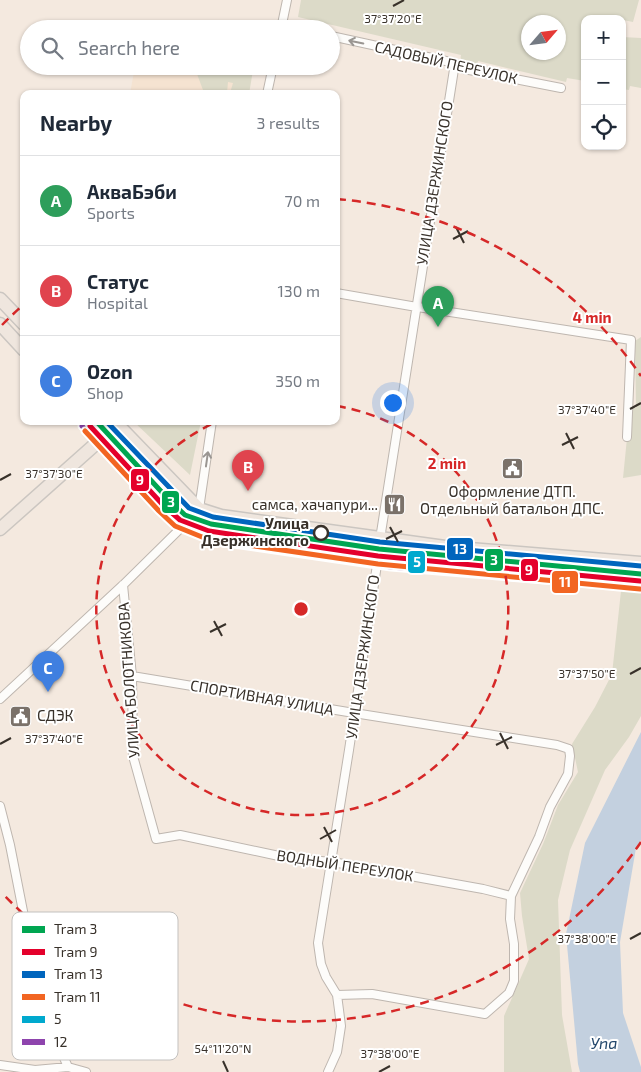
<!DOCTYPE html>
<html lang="en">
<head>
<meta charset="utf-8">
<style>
	body { margin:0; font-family:"Exo 2",sans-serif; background:#f2f2f3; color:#1f2937 }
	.controls { position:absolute; right:15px; top:15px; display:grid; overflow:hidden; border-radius:10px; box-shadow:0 1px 4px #0004 }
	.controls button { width:45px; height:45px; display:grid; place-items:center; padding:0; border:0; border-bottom:1px solid #e0e1e3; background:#fff; color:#1f2937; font:25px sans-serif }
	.compass { position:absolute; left:521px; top:15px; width:45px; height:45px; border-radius:50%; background:#fff; box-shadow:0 1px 4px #0004; rotate:62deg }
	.you { position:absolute; left:392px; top:402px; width:18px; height:18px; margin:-12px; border:4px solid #fff; border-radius:50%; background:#1a73e8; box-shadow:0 0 0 8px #1a73e833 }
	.badge { display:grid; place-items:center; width:32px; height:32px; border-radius:50%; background:#b45309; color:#fff; font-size:16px; font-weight:700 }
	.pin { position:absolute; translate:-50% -41px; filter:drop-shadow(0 1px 2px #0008) }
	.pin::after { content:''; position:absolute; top:26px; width:18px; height:15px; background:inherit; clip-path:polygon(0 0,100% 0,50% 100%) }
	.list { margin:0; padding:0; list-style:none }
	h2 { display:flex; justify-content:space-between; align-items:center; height:65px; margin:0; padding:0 20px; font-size:21px }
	h2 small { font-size:16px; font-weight:400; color:#747a83 }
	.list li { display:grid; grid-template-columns:32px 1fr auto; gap:15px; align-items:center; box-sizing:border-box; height:90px; padding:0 20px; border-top:1px solid #e0e1e3 }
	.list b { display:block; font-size:19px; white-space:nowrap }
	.list p { margin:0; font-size:16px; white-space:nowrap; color:#747a83 }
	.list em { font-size:16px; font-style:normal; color:#747a83 }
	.icon { flex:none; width:28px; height:28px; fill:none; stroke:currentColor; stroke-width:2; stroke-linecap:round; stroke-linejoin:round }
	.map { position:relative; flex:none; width:641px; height:1072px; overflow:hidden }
	.search { position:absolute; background:#fff; box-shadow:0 1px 4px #0004; left:20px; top:20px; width:320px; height:55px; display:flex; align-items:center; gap:12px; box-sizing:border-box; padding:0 18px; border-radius:28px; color:#747a83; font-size:19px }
	.panel { position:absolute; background:#fff; box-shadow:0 1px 4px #0004; left:20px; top:90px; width:320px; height:335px; border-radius:10px }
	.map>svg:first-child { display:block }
	.built { fill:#f5e3d1 }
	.green { fill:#dcdac8; fill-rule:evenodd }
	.water { fill:#c3d0df }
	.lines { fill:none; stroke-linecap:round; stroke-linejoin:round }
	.street-casing { stroke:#beb6af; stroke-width:10 }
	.primary-casing { stroke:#cbc6c1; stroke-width:15 }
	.street { stroke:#fdfcfa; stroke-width:8 }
	.primary { stroke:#efe6de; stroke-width:12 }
	.bus-1-casing { stroke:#fff; stroke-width:9 }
	.bus-2-casing { stroke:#fff; stroke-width:9 }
	.bus-1 { stroke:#00a9ce; stroke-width:5 }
	.bus-2 { stroke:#8e44ad; stroke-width:5 }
	.tram-1-casing { stroke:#fff; stroke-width:9 }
	.tram-2-casing { stroke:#fff; stroke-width:9 }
	.tram-3-casing { stroke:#fff; stroke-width:9 }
	.tram-4-casing { stroke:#fff; stroke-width:9 }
	.tram-1 { stroke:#00a651; stroke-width:5 }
	.tram-2 { stroke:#e4002b; stroke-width:5 }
	.tram-3 { stroke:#0065bd; stroke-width:5 }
	.tram-4 { stroke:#f26522; stroke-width:5 }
	.oneway { stroke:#9a9692 }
	.ticks { fill:none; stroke:#38312a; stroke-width:2 }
	.ring { fill:none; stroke:#d62828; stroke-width:2.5; stroke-dasharray:9 6 }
	.stop-dot { fill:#fff; stroke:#38312a; stroke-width:2.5 }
	.labels { text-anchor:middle; stroke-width:4; stroke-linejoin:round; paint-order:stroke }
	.street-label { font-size:15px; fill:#38312a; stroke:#fff }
	.poi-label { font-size:15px; fill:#38312a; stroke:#fff }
	.stop-label { font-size:15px; font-weight:bold; fill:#38312a; stroke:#fff; text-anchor:end }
	.water-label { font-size:16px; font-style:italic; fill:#25496d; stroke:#fff }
	.key { fill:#fff; stroke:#c3c1bf; stroke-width:1 }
	.key-label { font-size:14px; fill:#38312a }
	.ticks-label { font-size:12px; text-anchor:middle; fill:#38312a; stroke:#fff; stroke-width:4; stroke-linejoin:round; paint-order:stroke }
	.centre { fill:#d62828; stroke:#fff; stroke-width:2.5 }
	.ring-label { font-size:15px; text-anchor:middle; font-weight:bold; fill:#d62828; stroke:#fff; stroke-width:4; stroke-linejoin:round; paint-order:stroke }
	.line-badge { stroke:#fff; stroke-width:2 }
	.badge-label { font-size:14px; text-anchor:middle; font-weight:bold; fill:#fff }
</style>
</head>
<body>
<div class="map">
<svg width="641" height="1072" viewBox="0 0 641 1072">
	<rect width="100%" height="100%" fill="#f4e9df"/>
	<!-- built -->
	<path class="built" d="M 135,66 L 241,66 L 250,68 L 246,94 L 130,94 Z"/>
	<!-- green -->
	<path class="green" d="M 301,0 L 639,0 L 633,22 L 623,20 L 622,22 L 622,19 L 585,19 L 585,81 L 567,78 L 566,82 L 478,61 L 477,66 L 460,62 L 461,55 L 298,17 ZM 528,22 L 558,22 L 558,52 L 528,52 Z
		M 622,37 L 641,38 L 641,88 L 630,86 L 629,90 L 622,89 Z
		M 194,66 L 227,66 L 253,70 L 249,94 L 230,93 L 233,83 L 228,82 L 227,93 L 203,90 Z
		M 641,337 L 641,475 L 623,478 L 630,408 L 636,408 L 635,341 Z
		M 133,421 L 201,421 L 190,475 Z
		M 621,591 L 641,592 L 641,716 L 629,737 L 605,770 L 570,850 L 558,900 L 562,1015 L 572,1072 L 504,1072 L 504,1016 L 529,959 L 522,916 L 520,893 L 543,844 L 558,805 L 578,772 L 572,744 L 595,707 L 612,674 Z"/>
	<!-- water -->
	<path class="water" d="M 641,732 L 641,840 L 636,848 L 620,942 L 623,1013 L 641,1067 L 641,1072 L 580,1072 L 578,1064 L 566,934 L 585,843 Z"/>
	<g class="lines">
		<defs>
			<path id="street" d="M 282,25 L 297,29
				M 281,29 L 287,0
				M 331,36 L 455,63 L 464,69 L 561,88
				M 267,94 L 273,66
				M 336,293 L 411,306 L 631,340 L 627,437
				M 199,509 L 212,421
				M 380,539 L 455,63
				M 123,585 L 132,676 L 133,756 L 156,839 L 180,835 L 279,856 L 338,863 L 483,889 L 511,896
				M 132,676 L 354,713 L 557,745 L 569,749 L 570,756 L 568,774 L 550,807 L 539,837 L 511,896 L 510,919 L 514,944 L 514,981 L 509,993 L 485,1014 L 372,994 L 337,995
				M 0,699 L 123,585 L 187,522
				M 0,806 L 10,845 L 42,1008 L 68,1067
				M 0,1065 L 35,1070 L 68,1067 L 86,1072
				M 328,1072 L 337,1052 L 341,1026 L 339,1010 L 337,995 L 326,977 L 321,964 L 318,943 L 349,750 L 378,558"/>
			<path id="primary" d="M 0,299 L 24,324
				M 0,324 L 24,350
				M 88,421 C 102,437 116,452 130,467 C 158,497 175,520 215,534 L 392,560 L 641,581
				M 114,421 L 199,509 L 221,516 L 445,547 L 641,563
				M 0,529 L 117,425"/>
		</defs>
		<!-- street casing -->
		<use href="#street" class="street-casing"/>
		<!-- primary casing -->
		<use href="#primary" class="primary-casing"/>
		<!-- street -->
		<use href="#street" class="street"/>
		<!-- primary -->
		<use href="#primary" class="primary"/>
		<defs>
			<path id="bus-1" d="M 88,421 L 168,506 L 189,522 L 215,534 L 392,560 L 641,581"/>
			<path id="bus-2" d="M 82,426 L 163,512 L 185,528 L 213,541 L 391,567 L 640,588"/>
		</defs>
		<!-- bus-1 casing -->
		<use href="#bus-1" class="bus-1-casing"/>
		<!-- bus-2 casing -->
		<use href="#bus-2" class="bus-2-casing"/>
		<!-- bus-1 -->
		<use href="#bus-1" class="bus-1"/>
		<!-- bus-2 -->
		<use href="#bus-2" class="bus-2"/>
		<defs>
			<path id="tram-1" d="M 96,421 L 170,501 L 185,515 L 211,524 L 379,549 L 641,574"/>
			<path id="tram-2" d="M 90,426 L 164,506 L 180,520 L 209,531 L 378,556 L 640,581"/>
			<path id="tram-3" d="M 106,421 L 189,508 L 213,517 L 380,542 L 641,566"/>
			<path id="tram-4" d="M 85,431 L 159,511 L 175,526 L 207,539 L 378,564 L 640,589"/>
		</defs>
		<!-- tram-1 casing -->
		<use href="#tram-1" class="tram-1-casing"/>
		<!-- tram-2 casing -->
		<use href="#tram-2" class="tram-2-casing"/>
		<!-- tram-3 casing -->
		<use href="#tram-3" class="tram-3-casing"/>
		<!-- tram-4 casing -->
		<use href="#tram-4" class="tram-4-casing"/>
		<!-- tram-1 -->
		<use href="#tram-1" class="tram-1"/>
		<!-- tram-2 -->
		<use href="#tram-2" class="tram-2"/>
		<!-- tram-3 -->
		<use href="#tram-3" class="tram-3"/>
		<!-- tram-4 -->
		<use href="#tram-4" class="tram-4"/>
	</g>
	<!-- one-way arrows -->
	<defs><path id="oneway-shaft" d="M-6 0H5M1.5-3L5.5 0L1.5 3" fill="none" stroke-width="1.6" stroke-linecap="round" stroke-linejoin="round" transform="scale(1.25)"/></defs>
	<g class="oneway">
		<use href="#oneway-shaft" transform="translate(356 42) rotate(-168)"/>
		<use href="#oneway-shaft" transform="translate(207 459) rotate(-82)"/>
	</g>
	<!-- ticks -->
	<path class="ticks" d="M 393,6 L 404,0M 456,227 L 464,243M 453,239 L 468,231M 630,409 L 641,403M 566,433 L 574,449M 562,445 L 578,437M 0,480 L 11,474M 390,527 L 398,542M 386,539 L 402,531M 214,621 L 222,636M 210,632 L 226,624M 630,674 L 641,668M 500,733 L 508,749M 0,744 L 11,738M 496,745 L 512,737M 324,827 L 332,842M 320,839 L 336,830M 630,939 L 641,933M 223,1061 L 228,1072M 379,1072 L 390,1066"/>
	<!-- distance rings -->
	<g class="ring">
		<path d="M337 406A206 206 0 1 1 216 422"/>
		<path d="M641 842A412 412 0 0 1 2 893M2 325A412 412 0 0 1 23 305M337 199A412 412 0 0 1 641 376"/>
	</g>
	<!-- icons -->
	<defs>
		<symbol id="civic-square" viewBox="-11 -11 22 22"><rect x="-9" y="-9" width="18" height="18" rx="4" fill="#7a7169" stroke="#fff"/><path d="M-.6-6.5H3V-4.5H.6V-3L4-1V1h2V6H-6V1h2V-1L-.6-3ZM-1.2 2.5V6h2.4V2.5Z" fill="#fff"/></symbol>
		<symbol id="restaurant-square" viewBox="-11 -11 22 22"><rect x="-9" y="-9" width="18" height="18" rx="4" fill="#7a7169" stroke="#fff"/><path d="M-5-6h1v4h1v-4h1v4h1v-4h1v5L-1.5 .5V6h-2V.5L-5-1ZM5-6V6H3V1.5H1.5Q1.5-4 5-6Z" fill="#fff"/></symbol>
	</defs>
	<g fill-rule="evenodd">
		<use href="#civic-square" x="500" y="456" width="25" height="25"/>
		<use href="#restaurant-square" x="382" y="492" width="25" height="25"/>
		<use href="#civic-square" x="8" y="704" width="25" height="25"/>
	</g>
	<!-- markers -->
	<circle class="stop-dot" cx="321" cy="533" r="7"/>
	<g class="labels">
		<!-- street labels -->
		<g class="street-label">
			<text transform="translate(446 63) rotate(13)" y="5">САДОВЫЙ ПЕРЕУЛОК</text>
			<text transform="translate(435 183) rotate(-81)" y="5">УЛИЦА ДЗЕРЖИНСКОГО</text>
			<text transform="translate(363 657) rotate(-82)" y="5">УЛИЦА ДЗЕРЖИНСКОГО</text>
			<text transform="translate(129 680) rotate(-94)" y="5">УЛИЦА БОЛОТНИКОВА</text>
			<text transform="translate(262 698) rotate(10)" y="5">СПОРТИВНАЯ УЛИЦА</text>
			<text transform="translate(345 866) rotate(9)" y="5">ВОДНЫЙ ПЕРЕУЛОК</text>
		</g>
		<!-- poi labels -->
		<g class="poi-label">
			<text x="512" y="497">Оформление ДТП.<tspan x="512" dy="17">Отдельный батальон ДПС.</tspan></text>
			<text x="378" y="510" text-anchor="end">самса, хачапури...</text>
			<text x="37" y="721" text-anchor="start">СДЭК</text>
		</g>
		<!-- stop labels -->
		<g class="stop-label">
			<text x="309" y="529">Улица<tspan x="309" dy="17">Дзержинского</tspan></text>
		</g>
		<!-- water labels -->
		<g class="water-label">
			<text x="604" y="1049">Упа</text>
		</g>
	</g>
	<!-- legend -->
	<rect x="12" y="912" width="166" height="148" rx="8" class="key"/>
	<rect x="22" y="926" width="23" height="7" fill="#00a651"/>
	<rect x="22" y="949" width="23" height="6" fill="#e4002b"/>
	<rect x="22" y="971" width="23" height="7" fill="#0065bd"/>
	<rect x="22" y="994" width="23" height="6" fill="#f26522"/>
	<rect x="22" y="1016" width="23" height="7" fill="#00a9ce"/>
	<rect x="22" y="1039" width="23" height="6" fill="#8e44ad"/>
	<g class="key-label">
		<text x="54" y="934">Tram 3</text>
		<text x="54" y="957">Tram 9</text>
		<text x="54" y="979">Tram 13</text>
		<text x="54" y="1002">Tram 11</text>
		<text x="54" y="1024">5</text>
		<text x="54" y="1047">12</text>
	</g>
	<g class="ticks-label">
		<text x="393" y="23">37°37'20"E</text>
		<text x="587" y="414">37°37'40"E</text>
		<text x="54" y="478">37°37'30"E</text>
		<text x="587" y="678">37°37'50"E</text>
		<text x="54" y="743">37°37'40"E</text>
		<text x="587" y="943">37°38'00"E</text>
		<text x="223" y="1053">54°11'20"N</text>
		<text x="390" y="1058">37°38'00"E</text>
	</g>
	<circle cx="301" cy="609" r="8" class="centre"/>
	<g class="ring-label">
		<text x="592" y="323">4 min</text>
		<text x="447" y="469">2 min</text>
	</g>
	<g class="line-badge">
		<rect x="130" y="468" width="20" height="24" rx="5" fill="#e4002b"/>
		<rect x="161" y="490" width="19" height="24" rx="5" fill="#00a651"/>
		<rect x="446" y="537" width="28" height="24" rx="5" fill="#0065bd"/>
		<rect x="484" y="548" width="20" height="24" rx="5" fill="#00a651"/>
		<rect x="407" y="550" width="19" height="24" rx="5" fill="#00a9ce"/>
		<rect x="520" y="558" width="19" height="24" rx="5" fill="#e4002b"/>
		<rect x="551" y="570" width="28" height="24" rx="5" fill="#f26522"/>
	</g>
	<g class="badge-label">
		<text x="140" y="485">9</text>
		<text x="171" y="507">3</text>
		<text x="460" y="554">13</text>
		<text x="494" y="565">3</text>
		<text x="417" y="567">5</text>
		<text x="529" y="575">9</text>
		<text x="565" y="587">11</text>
	</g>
</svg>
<div class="controls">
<button>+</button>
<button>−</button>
<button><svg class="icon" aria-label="locate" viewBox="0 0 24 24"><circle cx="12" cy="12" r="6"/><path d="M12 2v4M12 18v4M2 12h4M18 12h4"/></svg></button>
</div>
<svg class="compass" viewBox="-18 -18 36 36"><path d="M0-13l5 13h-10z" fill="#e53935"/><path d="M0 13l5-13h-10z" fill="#747a83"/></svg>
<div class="you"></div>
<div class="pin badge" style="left:438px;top:327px;background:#2e9e5b">A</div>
<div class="pin badge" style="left:248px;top:491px;background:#e0444e">B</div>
<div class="pin badge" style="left:48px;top:692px;background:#3f7fe0">C</div>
<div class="search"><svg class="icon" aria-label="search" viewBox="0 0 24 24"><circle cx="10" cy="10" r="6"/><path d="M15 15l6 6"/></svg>Search here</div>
<section class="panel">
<h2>Nearby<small>3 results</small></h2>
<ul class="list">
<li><span class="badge" style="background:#2e9e5b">A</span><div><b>АкваБэби</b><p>Sports</p></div><em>70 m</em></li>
<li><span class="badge" style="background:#e0444e">B</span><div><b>Статус</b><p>Hospital</p></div><em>130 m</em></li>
<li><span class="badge" style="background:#3f7fe0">C</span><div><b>Ozon</b><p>Shop</p></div><em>350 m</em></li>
</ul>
</section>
</div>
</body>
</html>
